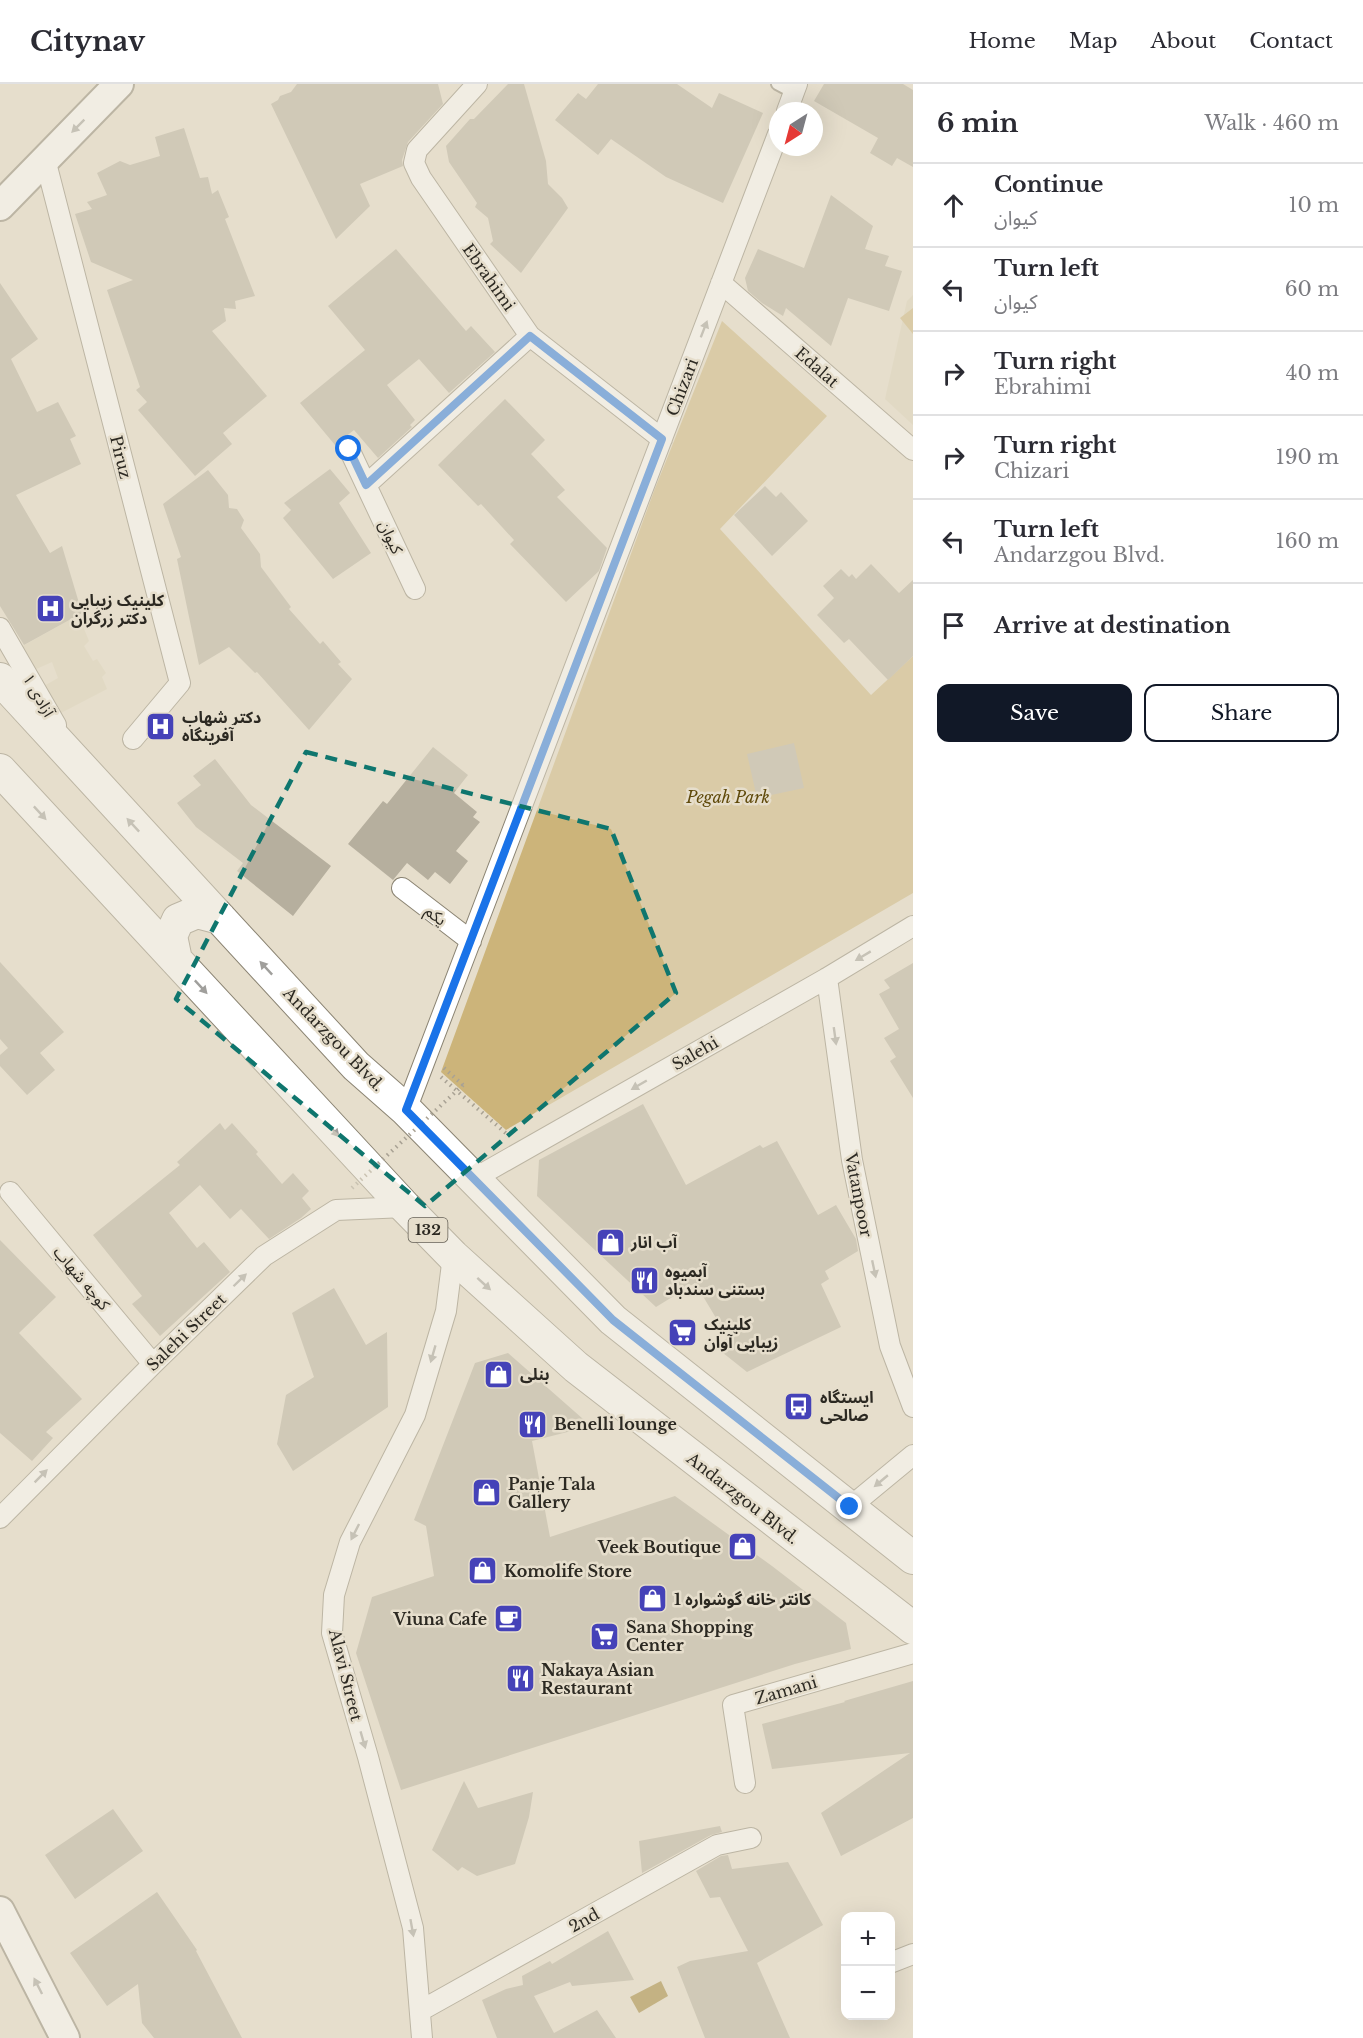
<!DOCTYPE html>
<html lang="en">
<head>
<meta charset="utf-8">
<style>
	body { margin:0; font-family:"Libre Baskerville","Noto Sans Arabic",serif; background:#f2f2f3; color:#2b2b33 }
	.controls { position:absolute; right:18px; bottom:18px; display:grid; overflow:hidden; border-radius:12px; box-shadow:0 6px 24px #0002 }
	.controls button { width:54px; height:54px; display:grid; place-items:center; padding:0; border:0; border-bottom:2px solid #e1e1e2; background:#fff; color:#2b2b33; font:30px sans-serif }
	.compass { position:absolute; left:769px; top:18px; width:54px; height:54px; border-radius:50%; background:#fff; box-shadow:0 6px 24px #0002; rotate:216deg }
	.stop { position:absolute; width:18px; height:18px; margin:-14px; border:4px solid #1a73e8; border-radius:50%; background:#fff }
	.stop.end { background:#1a73e8; border-color:#fff; box-shadow:0 2px 6px #0008 }
	.list { margin:0; padding:0; list-style:none }
	h2 { display:flex; justify-content:space-between; align-items:center; height:78px; margin:0; padding:0 24px; font-size:26px }
	h2 small { font-size:20px; font-weight:400; color:#7c7c81 }
	.list li { display:grid; grid-template-columns:39px 1fr auto; gap:18px; align-items:center; box-sizing:border-box; height:84px; padding:0 24px; border-top:2px solid #e1e1e2 }
	.list b { display:block; font-size:22px; white-space:nowrap }
	.list p { margin:0; font-size:20px; white-space:nowrap; color:#7c7c81 }
	.list em { font-size:20px; font-style:normal; color:#7c7c81 }
	.actions { display:flex; gap:12px; padding:18px 24px }
	.actions a { flex:1; padding:14px 0; border:2px solid #111827; border-radius:12px; text-align:center; font-size:21px; color:#111827 }
	.actions .main { background:#111827; color:#fff }
	.icon { flex:none; width:33px; height:33px; fill:none; stroke:currentColor; stroke-width:2; stroke-linecap:round; stroke-linejoin:round }
	.map { position:relative; flex:none; width:913px; height:1954px; overflow:hidden }
	header { display:flex; align-items:center; gap:36px; box-sizing:border-box; height:84px; padding:0 30px; background:#fff; border-bottom:2px solid #e1e1e2 }
	header strong { font-size:28px }
	nav { display:flex; gap:33px; margin-inline-start:auto; font-size:21px }
	main { display:flex }
	aside { flex:1; background:#fff }
	.map>svg:first-child { display:block }
	.built { fill:#dcd3ba }
	.green { fill:#ccb47a }
	.water { fill:#9b7d2c }
	.building { fill:#b6af9e }
	.lines { fill:none; stroke-linecap:round; stroke-linejoin:round }
	.lane-casing { stroke:#8b8473; stroke-width:14 }
	.street-casing { stroke:#8b8473; stroke-width:22 }
	.secondary-casing { stroke:#8b8473; stroke-width:32 }
	.primary-casing { stroke:#8b8473; stroke-width:34 }
	.path { stroke:#a9a294; stroke-width:4; stroke-dasharray:1.5 4.5; stroke-linecap:butt }
	.lane { stroke:#fff; stroke-width:10 }
	.street { stroke:#fff; stroke-width:20 }
	.secondary { stroke:#fff; stroke-width:28 }
	.primary { stroke:#fff; stroke-width:32 }
	.path-bridge { stroke:#a9a294; stroke-width:4; stroke-dasharray:1.5 4.5; stroke-linecap:butt }
	.oneway { fill:#a09f9c }
	.route { stroke:#1a73e8; stroke-width:8 }
	.marked { fill:none; stroke:#0f766e; stroke-width:4.5; stroke-dasharray:12 8; stroke-linejoin:round }
	.labels { text-anchor:middle; stroke-width:5; stroke-linejoin:round; paint-order:stroke }
	.shield { fill:#e6decc; stroke:#645f55; stroke-width:1.5 }
	.shield-label { font-size:15px; font-weight:bold; fill:#2c2922 }
	.street-label { font-size:16px; fill:#2c2922; stroke:#e6decc }
	.poi-label { font-size:16px; font-weight:bold; fill:#2c2922; stroke:#e6decc; text-anchor:start }
	.park-label { font-size:16px; font-style:italic; fill:#604a0b; stroke:#e6decc }
</style>
</head>
<body>
<header>
<strong>Citynav</strong>
<nav><a>Home</a><a>Map</a><a>About</a><a>Contact</a></nav>
</header>
<main>
<div class="map">
<svg width="913" height="1954" viewBox="0 0 913 1954">
	<rect width="100%" height="100%" fill="#e6decc"/>
	<!-- built -->
	<path class="built" d="M 913,211 L 913,341 L 885,315 L 907,217 Z
		M 73,534 L 76,541 L 82,540 L 89,557 L 84,562 L 93,577 L 97,575 L 106,589 L 102,593 L 107,605 L 59,630 L 44,602 L 58,594 L 52,578 L 34,586 L 21,563 Z"/>
	<!-- green -->
	<path class="green" d="M 913,224 L 913,250 L 900,234 Z
		M 722,237 L 827,332 L 720,445 L 871,611 L 913,572 L 913,809 L 506,1046 L 441,988 L 654,407 Z"/>
	<!-- water -->
	<path class="water" d="M 661,1897 L 668,1912 L 639,1929 L 630,1913 Z"/>
	<!-- building -->
	<path class="building" d="M 297,0 L 438,0 L 443,20 L 408,58 L 402,76 L 403,82 L 360,100 L 370,122 L 336,155 L 271,20 L 278,16 L 280,12 L 291,8 Z
		M 508,0 L 524,0 L 546,77 L 548,100 L 562,114 L 568,124 L 521,189 L 490,160 L 493,157 L 488,134 L 475,123 L 477,119 L 449,78 L 446,62 L 470,35 L 474,35 Z
		M 598,0 L 677,0 L 712,24 L 719,9 L 763,29 L 723,119 L 666,93 L 611,55 L 598,71 L 555,36 L 578,9 L 586,15 Z
		M 824,0 L 903,0 L 913,6 L 913,83 L 897,74 L 892,82 L 870,69 L 878,54 L 814,17 Z
		M 184,44 L 200,94 L 208,93 L 212,110 L 218,106 L 229,133 L 225,135 L 255,212 L 235,217 L 236,225 L 224,224 L 226,237 L 212,247 L 267,312 L 223,349 L 232,360 L 195,392 L 138,326 L 147,318 L 136,306 L 140,303 L 107,206 L 133,196 L 91,178 L 75,130 L 92,125 L 87,118 L 107,111 L 97,89 L 120,77 L 130,81 L 160,72 L 155,53 Z
		M 831,111 L 873,142 L 865,165 L 889,172 L 885,182 L 902,187 L 889,227 L 848,214 L 831,262 L 786,224 L 783,232 L 762,219 L 748,207 L 745,194 L 758,165 L 804,184 Z
		M 396,165 L 466,247 L 471,242 L 495,268 L 449,309 L 419,275 L 387,301 L 415,336 L 410,341 L 412,343 L 378,374 L 354,346 L 335,361 L 300,319 L 365,266 L 328,222 Z
		M 0,199 L 38,255 L 11,275 L 37,328 L 58,318 L 76,352 L 70,355 L 81,380 L 16,411 L 50,469 L 62,462 L 82,529 L 24,561 L 0,522 Z
		M 505,315 L 545,356 L 531,370 L 565,406 L 557,413 L 607,464 L 599,487 L 566,518 L 510,460 L 514,456 L 481,420 L 478,422 L 438,381 Z
		M 330,385 L 350,409 L 339,419 L 371,469 L 333,495 L 283,434 L 291,426 L 284,419 Z
		M 208,386 L 228,411 L 229,424 L 237,425 L 244,436 L 241,444 L 260,470 L 261,483 L 291,523 L 289,525 L 320,560 L 323,557 L 341,578 L 338,580 L 352,595 L 309,646 L 257,588 L 255,589 L 229,563 L 199,581 L 177,475 L 181,473 L 163,420 Z
		M 765,402 L 776,413 L 781,408 L 808,437 L 772,472 L 734,431 Z
		M 871,480 L 899,509 L 913,496 L 913,572 L 888,596 L 849,555 L 844,559 L 817,531 L 834,514 L 823,502 L 841,485 L 849,493 L 852,490 L 856,495 Z
		M 794,659 L 804,704 L 757,714 L 747,670 Z
		M 433,663 L 468,691 L 454,709 L 477,728 L 473,733 L 480,738 L 456,767 L 468,777 L 450,800 L 435,788 L 428,796 L 407,779 L 393,796 L 348,760 L 383,717 L 387,720 Z
		M 215,675 L 251,721 L 331,782 L 293,832 L 237,787 L 243,779 L 196,743 L 177,719 L 201,701 L 193,692 Z
		M 0,878 L 64,948 L 40,969 L 55,986 L 27,1011 L 0,982 L 0,971 L 8,964 L 0,955 Z
		M 913,879 L 913,1014 L 890,977 L 896,973 L 884,954 L 899,945 L 879,910 L 890,904 L 884,896 Z
		M 643,1020 L 686,1101 L 760,1061 L 763,1064 L 777,1057 L 818,1131 L 836,1121 L 856,1155 L 858,1167 L 825,1187 L 829,1195 L 821,1200 L 841,1243 L 747,1288 L 713,1261 L 728,1254 L 695,1199 L 656,1223 L 537,1112 L 539,1076 Z
		M 220,1039 L 225,1046 L 232,1039 L 258,1068 L 256,1070 L 282,1100 L 293,1089 L 309,1107 L 302,1114 L 311,1125 L 301,1134 L 269,1155 L 241,1125 L 230,1135 L 200,1101 L 169,1129 L 197,1164 L 204,1158 L 230,1188 L 160,1252 L 132,1220 L 142,1212 L 93,1151 L 180,1081 L 177,1078 Z
		M 0,1156 L 56,1213 L 19,1249 L 82,1315 L 46,1348 L 53,1354 L 32,1377 L 0,1349 Z
		M 334,1204 L 366,1261 L 387,1248 L 388,1323 L 293,1387 L 277,1360 L 286,1311 L 314,1293 L 292,1229 Z
		M 508,1269 L 591,1342 L 532,1357 L 550,1453 L 675,1412 L 772,1482 L 846,1539 L 851,1565 L 795,1580 L 401,1706 L 356,1569 L 372,1513 L 434,1492 L 426,1442 L 414,1436 L 475,1279 Z
		M 913,1597 L 913,1734 L 841,1772 L 821,1729 L 910,1669 L 772,1685 L 762,1640 L 845,1618 L 844,1617 Z
		M 464,1697 L 478,1724 L 533,1708 L 529,1733 L 515,1780 L 477,1792 L 462,1783 L 458,1787 L 432,1766 Z
		M 113,1725 L 143,1767 L 75,1815 L 45,1771 Z
		M 720,1742 L 722,1748 L 711,1751 L 642,1789 L 639,1757 Z
		M 728,1771 L 732,1785 L 788,1778 L 823,1841 L 757,1879 L 790,1954 L 705,1954 L 677,1883 L 690,1877 L 748,1867 L 720,1813 L 710,1814 L 696,1787 L 721,1772 Z
		M 157,1808 L 197,1866 L 196,1867 L 242,1954 L 154,1954 L 142,1939 L 138,1900 L 107,1922 L 70,1869 Z
		M 608,1847 L 634,1896 L 572,1902 L 570,1898 L 534,1912 L 554,1949 L 597,1926 L 616,1954 L 497,1954 L 482,1916 L 506,1905 L 523,1901 L 522,1892 L 550,1877 L 552,1880 Z"/>
	<g class="lines">
		<defs>
			<path id="lane" d="M 777,0 L 794,9"/>
			<path id="street" d="M 477,0 L 417,66 L 414,79 L 421,94 L 530,252 L 662,355
				M 787,27 L 797,0
				M 45,75 L 180,599 L 133,655
				M 721,199 L 913,366
				M 349,365 L 415,505
				M 366,401 L 530,252
				M 0,544 L 56,641
				M 402,804 L 471,857
				M 827,894 L 852,1076 L 890,1262 L 913,1323
				M 406,1026 L 778,50
				M 475,1094 L 827,894 L 913,842
				M 10,1108 L 153,1280
				M 850,1423 L 913,1371
				M 0,1434 L 153,1280 L 264,1172 L 336,1126 L 405,1123
				M 745,1699 L 733,1621 L 913,1569
				M 890,1879 L 913,1870
				M 420,1927 L 717,1761 L 751,1754
				M 422,1954 L 413,1844 L 368,1673 L 332,1549 L 334,1511 L 350,1458 L 415,1331 L 446,1227 L 453,1172"/>
			<path id="secondary" d="M 0,122 L 119,0
				M 0,1827 L 65,1954"/>
			<path id="primary" d="M 0,595 L 356,982 L 406,1026 L 613,1236 L 913,1474
				M 0,686 L 405,1123 L 453,1172 L 576,1283 L 913,1544
				M 176,876 L 171,852 L 178,836 L 197,828 L 220,834"/>
		</defs>
		<!-- lane casing -->
		<use href="#lane" class="lane-casing"/>
		<!-- street casing -->
		<use href="#street" class="street-casing"/>
		<!-- secondary casing -->
		<use href="#secondary" class="secondary-casing"/>
		<!-- primary casing -->
		<use href="#primary" class="primary-casing"/>
		<!-- path -->
		<path class="path" d="M 444,984 L 463,1001
			M 441,993 L 508,1051"/>
		<!-- lane -->
		<use href="#lane" class="lane"/>
		<!-- street -->
		<use href="#street" class="street"/>
		<!-- secondary -->
		<use href="#secondary" class="secondary"/>
		<!-- primary -->
		<use href="#primary" class="primary"/>
		<!-- path-bridge -->
		<path class="path-bridge" d="M 352,1104 L 463,1001"/>
	</g>
	<!-- one-way arrows -->
	<defs><path id="oneway-solid" d="M-6-.8H1V-3.2L6.5 0L1 3.2V.8H-6Z" transform="scale(1.5)"/></defs>
	<g class="oneway">
		<use href="#oneway-solid" transform="translate(78 42) rotate(135)"/>
		<use href="#oneway-solid" transform="translate(704 245) rotate(-69)"/>
		<use href="#oneway-solid" transform="translate(40 729) rotate(47)"/>
		<use href="#oneway-solid" transform="translate(133 741) rotate(-133)"/>
		<use href="#oneway-solid" transform="translate(863 872) rotate(149)"/>
		<use href="#oneway-solid" transform="translate(266 884) rotate(-133)"/>
		<use href="#oneway-solid" transform="translate(201 903) rotate(47)"/>
		<use href="#oneway-solid" transform="translate(835 952) rotate(82)"/>
		<use href="#oneway-solid" transform="translate(639 1001) rotate(150)"/>
		<use href="#oneway-solid" transform="translate(333 1046) rotate(47)"/>
		<use href="#oneway-solid" transform="translate(874 1185) rotate(78)"/>
		<use href="#oneway-solid" transform="translate(240 1196) rotate(-44)"/>
		<use href="#oneway-solid" transform="translate(484 1200) rotate(42)"/>
		<use href="#oneway-solid" transform="translate(433 1270) rotate(106)"/>
		<use href="#oneway-solid" transform="translate(41 1392) rotate(-45)"/>
		<use href="#oneway-solid" transform="translate(881 1397) rotate(140)"/>
		<use href="#oneway-solid" transform="translate(355 1448) rotate(117)"/>
		<use href="#oneway-solid" transform="translate(363 1656) rotate(74)"/>
		<use href="#oneway-solid" transform="translate(412 1844) rotate(80)"/>
		<use href="#oneway-solid" transform="translate(38 1902) rotate(-117)"/>
	</g>
	<g class="lines">
		<!-- route -->
		<path class="route" d="M 349,365 L 366,401 L 530,252 L 662,355 L 406,1026 L 613,1236 L 850,1423"/>
	</g>
	<!-- marked area -->
	<path d="M0 0H913V1954H0ZM 306,668 L 611,745 L 676,909 L 425,1122 L 176,915 Z" fill="#e6decc" fill-opacity=".55" fill-rule="evenodd"/>
	<path class="marked" d="M 306,668 L 611,745 L 676,909 L 425,1122 L 176,915 Z"/>
	<!-- icons -->
	<defs>
		<symbol id="hospital-square" viewBox="-11 -11 22 22"><rect x="-9" y="-9" width="18" height="18" rx="4" fill="#4542b8" stroke="#e6decc"/><path d="M-5-5h3v3.5h4V-5h3V5h-3V1.5h-4V5h-3Z" fill="#fff"/></symbol>
		<symbol id="shop-square" viewBox="-11 -11 22 22"><rect x="-9" y="-9" width="18" height="18" rx="4" fill="#4542b8" stroke="#e6decc"/><path d="M-5-2.5h2.3a2.7 3.5 0 0 1 5.4 0H5L5.5 6h-11ZM-1.5-2.5h3a1.5 2.3 0 0 0-3 0Z" fill="#fff"/></symbol>
		<symbol id="restaurant-square" viewBox="-11 -11 22 22"><rect x="-9" y="-9" width="18" height="18" rx="4" fill="#4542b8" stroke="#e6decc"/><path d="M-5-6h1v4h1v-4h1v4h1v-4h1v5L-1.5 .5V6h-2V.5L-5-1ZM5-6V6H3V1.5H1.5Q1.5-4 5-6Z" fill="#fff"/></symbol>
		<symbol id="supermarket-square" viewBox="-11 -11 22 22"><rect x="-9" y="-9" width="18" height="18" rx="4" fill="#4542b8" stroke="#e6decc"/><path d="M-6-5.5h2.5l.6 2H6L4.5 2H-2.5L-4.4-4H-6ZM-1.5 3.2a1.3 1.3 0 1 0 .1 0ZM3 3.2a1.3 1.3 0 1 0 .1 0Z" fill="#fff"/></symbol>
		<symbol id="bus-square" viewBox="-11 -11 22 22"><rect x="-9" y="-9" width="18" height="18" rx="4" fill="#4542b8" stroke="#e6decc"/><path d="M-5-6H5V4H4V6H2V4H-2V6H-4V4H-5ZM-3.5-4V0h7V-4ZM-3.5 1.2v1.5H-2V1.2ZM2 1.2v1.5H3.5V1.2Z" fill="#fff"/></symbol>
		<symbol id="cafe-square" viewBox="-11 -11 22 22"><rect x="-9" y="-9" width="18" height="18" rx="4" fill="#4542b8" stroke="#e6decc"/><path d="M-5.5-4.5H6V0H3Q3 3.5 0 3.5H-2.5Q-5.5 3.5-5.5 0ZM3-3.2v2h1.7v-2ZM-6 4.5H4V6H-6Z" fill="#fff"/></symbol>
	</defs>
	<g fill-rule="evenodd">
		<use href="#hospital-square" x="34" y="508" width="33" height="33"/>
		<use href="#hospital-square" x="144" y="626" width="33" height="33"/>
		<use href="#shop-square" x="594" y="1142" width="33" height="33"/>
		<use href="#restaurant-square" x="628" y="1180" width="33" height="33"/>
		<use href="#supermarket-square" x="666" y="1232" width="33" height="33"/>
		<use href="#shop-square" x="482" y="1274" width="33" height="33"/>
		<use href="#bus-square" x="782" y="1306" width="33" height="33"/>
		<use href="#restaurant-square" x="516" y="1324" width="33" height="33"/>
		<use href="#shop-square" x="470" y="1392" width="33" height="33"/>
		<use href="#shop-square" x="726" y="1446" width="33" height="33"/>
		<use href="#shop-square" x="466" y="1470" width="33" height="33"/>
		<use href="#shop-square" x="636" y="1498" width="33" height="33"/>
		<use href="#cafe-square" x="492" y="1518" width="33" height="33"/>
		<use href="#supermarket-square" x="588" y="1536" width="33" height="33"/>
		<use href="#restaurant-square" x="504" y="1578" width="33" height="33"/>
	</g>
	<g class="labels">
		<!-- shield labels -->
		<rect class="shield" x="408.5" y="1134" width="39" height="24" rx="4.5"/>
		<g class="shield-label">
			<text x="428" y="1151">132</text>
		</g>
		<!-- street labels -->
		<g class="street-label">
			<text transform="translate(489 193) rotate(55)" y="6">Ebrahimi</text>
			<text transform="translate(817 283) rotate(41)" y="6">Edalat</text>
			<text transform="translate(682 303) rotate(-69)" y="6">Chizari</text>
			<text transform="translate(121 373) rotate(76)" y="6">Piruz</text>
			<text transform="translate(391 453) rotate(65)" y="6">کیوان</text>
			<text transform="translate(39 611) rotate(60)" y="6">آزادی ۱</text>
			<text transform="translate(436 831) rotate(38)" y="6">یکم</text>
			<text transform="translate(334 955) rotate(46)" y="6">Andarzgou Blvd.</text>
			<text transform="translate(695 969) rotate(-30)" y="6">Salehi</text>
			<text transform="translate(859 1111) rotate(79)" y="6">Vatanpoor</text>
			<text transform="translate(82 1194) rotate(50)" y="6">کوچه شهاب</text>
			<text transform="translate(186 1248) rotate(-44)" y="6">Salehi Street</text>
			<text transform="translate(743 1414) rotate(38)" y="6">Andarzgou Blvd.</text>
			<text transform="translate(346 1591) rotate(76)" y="6">Alavi Street</text>
			<text transform="translate(786 1606) rotate(-16)" y="6">Zamani</text>
			<text transform="translate(584 1836) rotate(-29)" y="6">2nd</text>
		</g>
		<!-- poi labels -->
		<g class="poi-label">
			<text x="71" y="522">کلینیک زیبایی<tspan x="71" dy="18">دکتر زرگران</tspan></text>
			<text x="182" y="639">دکتر شهاب<tspan x="182" dy="18">آفرینگاه</tspan></text>
			<text x="631" y="1164">آب انار</text>
			<text x="665" y="1193">آبمیوه<tspan x="665" dy="18">بستنی سندباد</tspan></text>
			<text x="704" y="1246">کلینیک<tspan x="704" dy="18">زیبایی آوان</tspan></text>
			<text x="520" y="1296">بنلی</text>
			<text x="820" y="1319">ایستگاه<tspan x="820" dy="18">صالحی</tspan></text>
			<text x="554" y="1346">Benelli lounge</text>
			<text x="508" y="1406">Panje Tala<tspan x="508" dy="18">Gallery</tspan></text>
			<text x="721" y="1469" text-anchor="end">Veek Boutique</text>
			<text x="504" y="1493">Komolife Store</text>
			<text x="674" y="1521">کانتر خانه گوشواره 1</text>
			<text x="487" y="1541" text-anchor="end">Viuna Cafe</text>
			<text x="626" y="1549">Sana Shopping<tspan x="626" dy="18">Center</tspan></text>
			<text x="541" y="1592">Nakaya Asian<tspan x="541" dy="18">Restaurant</tspan></text>
		</g>
		<!-- park labels -->
		<g class="park-label">
			<text x="728" y="719">Pegah Park</text>
		</g>
	</g>
</svg>
<div class="controls">
<button>+</button>
<button>−</button>
</div>
<svg class="compass" viewBox="-18 -18 36 36"><path d="M0-13l5 13h-10z" fill="#e53935"/><path d="M0 13l5-13h-10z" fill="#7c7c81"/></svg>
<div class="stop" style="left:349px;top:365px"></div>
<div class="stop end" style="left:850px;top:1423px"></div>
</div>
<aside>
<h2>6 min<small>Walk · 460 m</small></h2>
<ul class="list">
<li><svg class="icon" aria-label="ahead" viewBox="0 0 24 24"><path d="M12 20V5M6 11l6-6 6 6"/></svg><div><b>Continue</b><p>کیوان</p></div><em>10 m</em></li>
<li><svg class="icon" aria-label="left" viewBox="0 0 24 24"><path d="M17 20v-9H6M10 6l-5 5 5 5"/></svg><div><b>Turn left</b><p>کیوان</p></div><em>60 m</em></li>
<li><svg class="icon" aria-label="right" viewBox="0 0 24 24"><path d="M7 20v-9h11M14 6l5 5-5 5"/></svg><div><b>Turn right</b><p>Ebrahimi</p></div><em>40 m</em></li>
<li><svg class="icon" aria-label="right" viewBox="0 0 24 24"><path d="M7 20v-9h11M14 6l5 5-5 5"/></svg><div><b>Turn right</b><p>Chizari</p></div><em>190 m</em></li>
<li><svg class="icon" aria-label="left" viewBox="0 0 24 24"><path d="M17 20v-9H6M10 6l-5 5 5 5"/></svg><div><b>Turn left</b><p>Andarzgou Blvd.</p></div><em>160 m</em></li>
<li><svg class="icon" aria-label="arrive" viewBox="0 0 24 24"><path d="M6 21V4h12l-3 4 3 4H6"/></svg><div><b>Arrive at destination</b></div></li>
</ul>
<div class="actions"><a class="main">Save</a><a>Share</a></div>
</aside>
</main>
</body>
</html>
